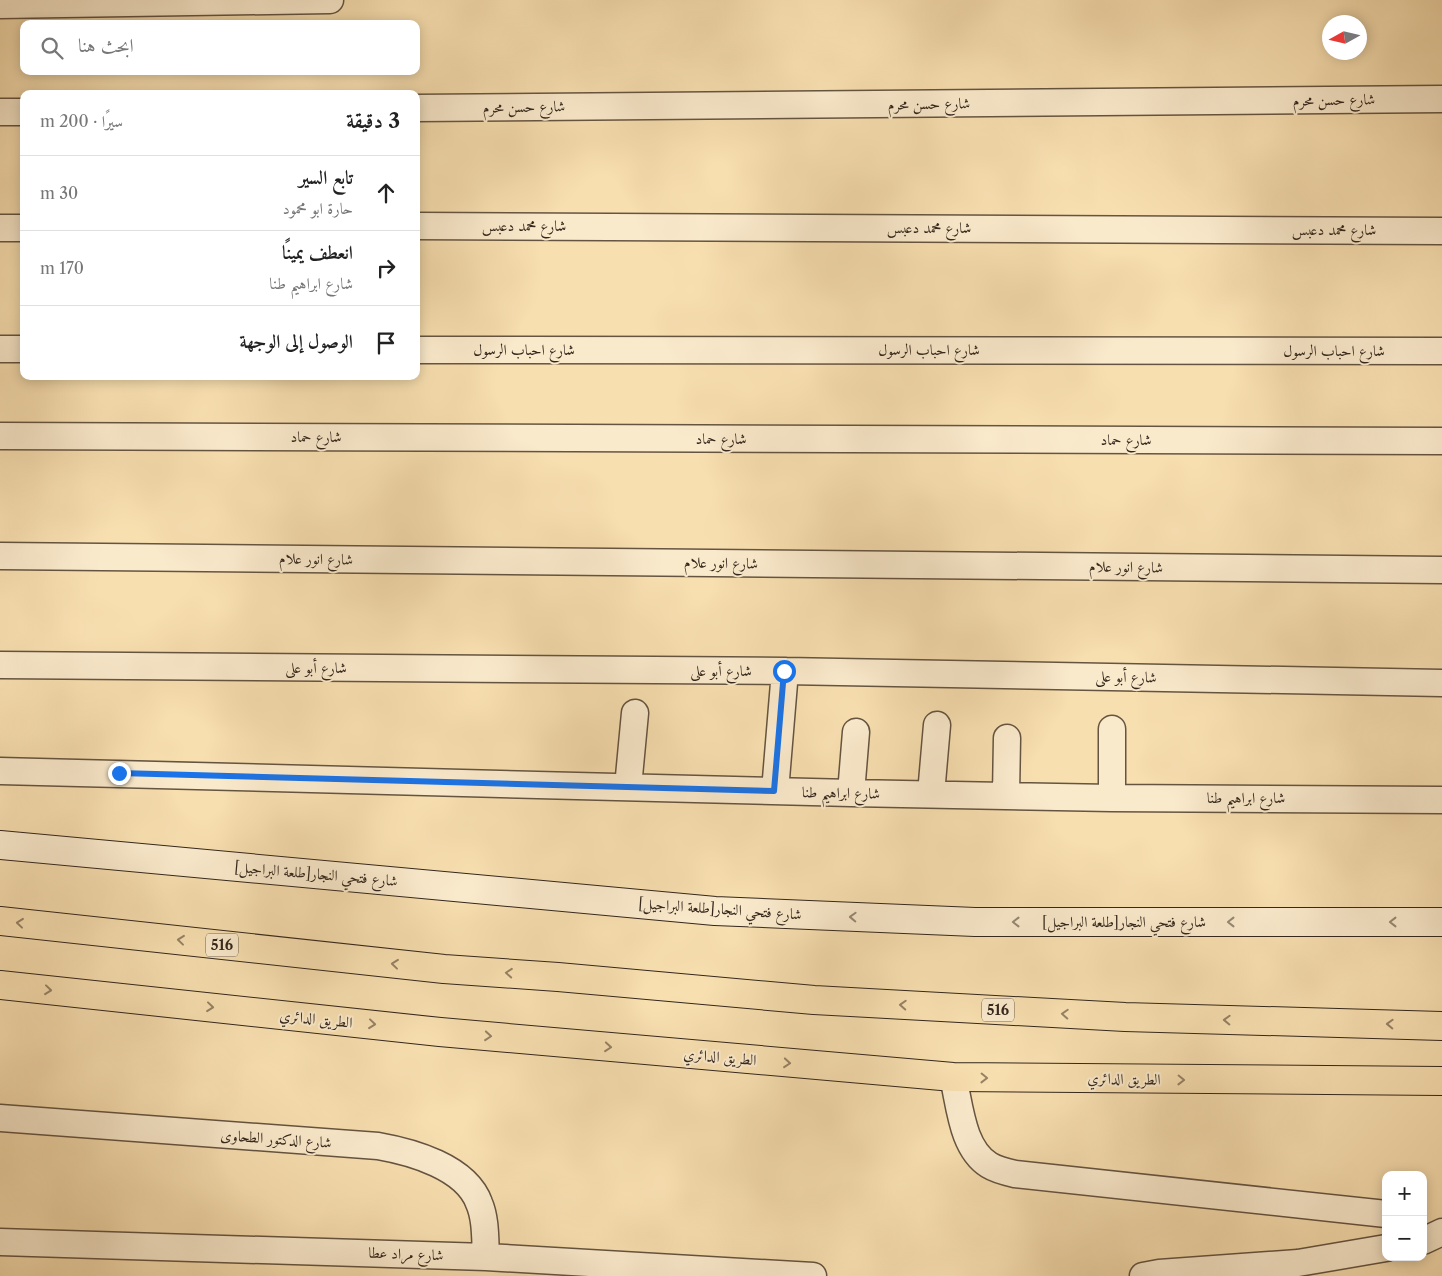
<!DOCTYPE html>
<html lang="ar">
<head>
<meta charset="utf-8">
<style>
	body { margin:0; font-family:"Libre Caslon Text",Amiri,serif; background:#f2f2f2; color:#222; direction:rtl }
	.controls { position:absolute; right:15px; bottom:15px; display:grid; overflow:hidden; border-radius:10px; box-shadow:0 2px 12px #0003 }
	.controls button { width:45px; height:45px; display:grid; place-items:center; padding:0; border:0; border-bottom:1px solid #e0e0e0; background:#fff; color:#222; font:25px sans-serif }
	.compass { position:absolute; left:1322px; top:15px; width:45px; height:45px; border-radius:50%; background:#fff; box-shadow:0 2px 12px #0003; rotate:262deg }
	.stop { position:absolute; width:15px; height:15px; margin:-11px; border:4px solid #1a73e8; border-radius:50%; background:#fff }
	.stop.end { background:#1a73e8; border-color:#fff; box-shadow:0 1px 5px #0008 }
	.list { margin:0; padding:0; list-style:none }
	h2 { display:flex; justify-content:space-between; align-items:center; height:65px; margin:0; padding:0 20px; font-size:21px }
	h2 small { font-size:16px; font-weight:400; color:#767676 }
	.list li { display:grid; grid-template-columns:32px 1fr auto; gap:15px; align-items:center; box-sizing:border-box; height:75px; padding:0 20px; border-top:1px solid #e0e0e0 }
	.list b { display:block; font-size:19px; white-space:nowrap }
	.list p { margin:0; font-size:16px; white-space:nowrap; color:#767676 }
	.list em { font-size:16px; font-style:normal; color:#767676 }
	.icon { flex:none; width:28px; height:28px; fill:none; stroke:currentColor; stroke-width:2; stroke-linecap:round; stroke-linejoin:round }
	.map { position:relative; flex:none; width:1442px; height:1276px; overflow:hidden; direction:ltr }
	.search { position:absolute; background:#fff; box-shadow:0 2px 12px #0003; left:20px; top:20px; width:400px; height:55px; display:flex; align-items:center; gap:12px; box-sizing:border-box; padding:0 18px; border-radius:10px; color:#767676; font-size:19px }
	.panel { position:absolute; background:#fff; box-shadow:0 2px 12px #0003; left:20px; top:90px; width:400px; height:290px; border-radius:10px; direction:rtl }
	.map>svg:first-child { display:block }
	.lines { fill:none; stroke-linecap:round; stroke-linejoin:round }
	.street-casing { stroke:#645441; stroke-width:29 }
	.secondary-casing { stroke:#33261c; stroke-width:30 }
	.highway-casing { stroke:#33261c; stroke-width:30 }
	.street { stroke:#faeacc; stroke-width:26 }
	.secondary { stroke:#faeacc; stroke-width:28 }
	.highway { stroke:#f8dfb0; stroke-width:28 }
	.oneway { stroke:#968874 }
	.oneway2 { stroke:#968266 }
	.route { stroke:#1a73e8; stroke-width:6 }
	.labels { text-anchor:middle; stroke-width:4; stroke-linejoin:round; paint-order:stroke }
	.shield { fill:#faeacc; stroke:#6f6151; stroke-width:1 }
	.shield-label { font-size:14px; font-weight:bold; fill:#33261c }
	.street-label { font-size:15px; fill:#33261c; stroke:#faeacc }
</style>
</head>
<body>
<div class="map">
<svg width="1442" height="1276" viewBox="0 0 1442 1276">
	<rect width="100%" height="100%" fill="#f8dfb0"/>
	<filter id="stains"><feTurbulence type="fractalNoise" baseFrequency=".004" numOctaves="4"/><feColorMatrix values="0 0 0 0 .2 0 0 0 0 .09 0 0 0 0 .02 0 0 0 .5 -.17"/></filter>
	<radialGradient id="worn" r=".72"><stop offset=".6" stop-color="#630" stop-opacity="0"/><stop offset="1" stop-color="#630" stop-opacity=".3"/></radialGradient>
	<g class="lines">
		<defs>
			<path id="street" d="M 0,5 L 330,0
				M 416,108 L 1442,99
				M 0,112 L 24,112
				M 416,226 L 1442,231
				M 0,228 L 24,228
				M 0,349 L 24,349
				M 416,350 L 1442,351
				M 0,436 L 1442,441
				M 0,556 L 1442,570
				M 0,665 L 785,671 L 1442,683
				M 1112,729 L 1112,798
				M 0,771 L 851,793 L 1112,798 L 1442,800
				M 628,787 L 635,713
				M 775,791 L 785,671
				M 851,793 L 856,732
				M 931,794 L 937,725
				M 1006,795 L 1007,738
				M 953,1077 C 960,1106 962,1148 989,1165 C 997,1170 1006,1172 1015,1174 L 1386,1214
				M 0,1118 L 378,1146 C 412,1152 466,1167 479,1203 C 486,1219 485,1239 486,1257
				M 1423,1241 L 1442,1232
				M 0,1242 L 486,1257 L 813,1276
				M 1143,1276 L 1159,1273 L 1298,1263 L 1386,1248"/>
			<path id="secondary" d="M 0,845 L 715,911 L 975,922 L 1442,922"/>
			<path id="highway" d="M 0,921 L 444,969 L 558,977 L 814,1000 L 1125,1017 L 1442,1026
				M 0,985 L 440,1032 L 953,1077 L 1442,1081"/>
		</defs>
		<!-- street casing -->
		<use href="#street" class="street-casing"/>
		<!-- secondary casing -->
		<use href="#secondary" class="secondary-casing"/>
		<!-- highway casing -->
		<use href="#highway" class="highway-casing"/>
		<!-- street -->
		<use href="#street" class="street"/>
		<!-- secondary -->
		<use href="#secondary" class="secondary"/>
		<!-- highway -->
		<use href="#highway" class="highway"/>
	</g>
	<!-- one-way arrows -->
	<defs><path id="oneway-chevron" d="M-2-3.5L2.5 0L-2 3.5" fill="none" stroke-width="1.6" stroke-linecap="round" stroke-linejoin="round" transform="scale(1.25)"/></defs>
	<g class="oneway">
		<use href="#oneway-chevron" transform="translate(853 917) rotate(-178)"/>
		<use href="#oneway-chevron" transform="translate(1016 922) rotate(180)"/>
		<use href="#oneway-chevron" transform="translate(1231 922) rotate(180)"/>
		<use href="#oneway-chevron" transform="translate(1393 922) rotate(180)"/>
	</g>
	<g class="oneway2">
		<use href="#oneway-chevron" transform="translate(20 923) rotate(-174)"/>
		<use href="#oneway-chevron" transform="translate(181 940) rotate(-174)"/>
		<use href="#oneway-chevron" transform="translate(395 964) rotate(-174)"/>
		<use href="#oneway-chevron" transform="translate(509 973) rotate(-176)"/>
		<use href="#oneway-chevron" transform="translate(48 990) rotate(6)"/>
		<use href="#oneway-chevron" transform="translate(903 1005) rotate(-177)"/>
		<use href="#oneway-chevron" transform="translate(210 1007) rotate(6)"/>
		<use href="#oneway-chevron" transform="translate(1065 1014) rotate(-177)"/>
		<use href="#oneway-chevron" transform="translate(1227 1020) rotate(-178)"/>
		<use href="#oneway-chevron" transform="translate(372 1024) rotate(6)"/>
		<use href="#oneway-chevron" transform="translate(1390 1024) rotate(-178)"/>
		<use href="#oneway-chevron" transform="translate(488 1036) rotate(5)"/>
		<use href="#oneway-chevron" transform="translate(608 1047) rotate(5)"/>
		<use href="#oneway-chevron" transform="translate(787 1063) rotate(5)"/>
		<use href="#oneway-chevron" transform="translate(984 1078) rotate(1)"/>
		<use href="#oneway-chevron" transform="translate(1181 1080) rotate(1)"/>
	</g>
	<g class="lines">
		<!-- route -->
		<path class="route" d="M 119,773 L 774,791 L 784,671"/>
	</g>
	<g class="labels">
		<!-- shield labels -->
		<g class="shield">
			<rect x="206" y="933.5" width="32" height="23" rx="4"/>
			<rect x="982" y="998.5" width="32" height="23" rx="4"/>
		</g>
		<g class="shield-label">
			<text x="222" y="950">516</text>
			<text x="998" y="1015">516</text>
		</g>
		<!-- street labels -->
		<g class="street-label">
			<text transform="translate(1334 100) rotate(-1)" y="5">شارع حسن محرم</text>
			<text transform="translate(929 104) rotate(-1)" y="5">شارع حسن محرم</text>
			<text transform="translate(524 107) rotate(-1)" y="5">شارع حسن محرم</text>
			<text x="524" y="231">شارع محمد دعبس</text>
			<text x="929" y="233">شارع محمد دعبس</text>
			<text x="1334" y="235">شارع محمد دعبس</text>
			<text x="524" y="355">شارع احباب الرسول</text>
			<text x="929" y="355">شارع احباب الرسول</text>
			<text x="1334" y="356">شارع احباب الرسول</text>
			<text x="316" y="442">شارع حماد</text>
			<text x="721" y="444">شارع حماد</text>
			<text x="1126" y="445">شارع حماد</text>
			<text transform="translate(316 559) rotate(1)" y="5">شارع انور علام</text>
			<text transform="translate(721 563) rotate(1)" y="5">شارع انور علام</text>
			<text transform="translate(1126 567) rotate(1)" y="5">شارع انور علام</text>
			<text x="316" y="673">شارع أبو على</text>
			<text x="721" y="676">شارع أبو على</text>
			<text transform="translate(1126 677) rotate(1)" y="5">شارع أبو على</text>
			<text transform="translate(841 793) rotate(1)" y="5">شارع ابراهيم طنا</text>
			<text x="1246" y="803">شارع ابراهيم طنا</text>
			<text transform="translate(316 874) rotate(5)" y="5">شارع فتحي النجار[طلعة البراجيل]</text>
			<text transform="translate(720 909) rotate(4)" y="5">شارع فتحي النجار[طلعة البراجيل]</text>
			<text x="1124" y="927">شارع فتحي النجار[طلعة البراجيل]</text>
			<text transform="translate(316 1019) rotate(6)" y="5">الطريق الدائري</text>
			<text transform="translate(720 1057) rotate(5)" y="5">الطريق الدائري</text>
			<text transform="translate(1124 1079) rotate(1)" y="5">الطريق الدائري</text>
			<text transform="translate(276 1139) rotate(4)" y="5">شارع الدكتور الطحاوى</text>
			<text transform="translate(406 1254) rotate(2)" y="5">شارع مراد عطا</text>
		</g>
	</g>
	<rect width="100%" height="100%" filter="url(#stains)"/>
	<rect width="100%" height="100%" fill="url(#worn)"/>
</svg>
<div class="controls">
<button>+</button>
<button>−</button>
</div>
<svg class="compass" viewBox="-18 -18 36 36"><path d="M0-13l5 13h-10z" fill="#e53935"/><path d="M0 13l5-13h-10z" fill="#767676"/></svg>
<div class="stop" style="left:784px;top:671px"></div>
<div class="stop end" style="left:119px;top:773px"></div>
<div class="search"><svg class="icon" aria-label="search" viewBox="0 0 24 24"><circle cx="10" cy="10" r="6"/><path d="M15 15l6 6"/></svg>ابحث هنا</div>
<section class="panel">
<h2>3 دقيقة<small>سيرًا · 200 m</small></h2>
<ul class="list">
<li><svg class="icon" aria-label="ahead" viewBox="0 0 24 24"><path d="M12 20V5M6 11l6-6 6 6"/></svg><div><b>تابع السير</b><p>حارة ابو محمود</p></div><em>30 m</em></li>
<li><svg class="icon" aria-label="right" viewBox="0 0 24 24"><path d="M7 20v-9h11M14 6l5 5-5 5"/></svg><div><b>انعطف يمينًا</b><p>شارع ابراهيم طنا</p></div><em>170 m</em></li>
<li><svg class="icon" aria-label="arrive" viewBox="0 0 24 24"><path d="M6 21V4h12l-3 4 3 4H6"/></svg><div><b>الوصول إلى الوجهة</b></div></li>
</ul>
</section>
</div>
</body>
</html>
